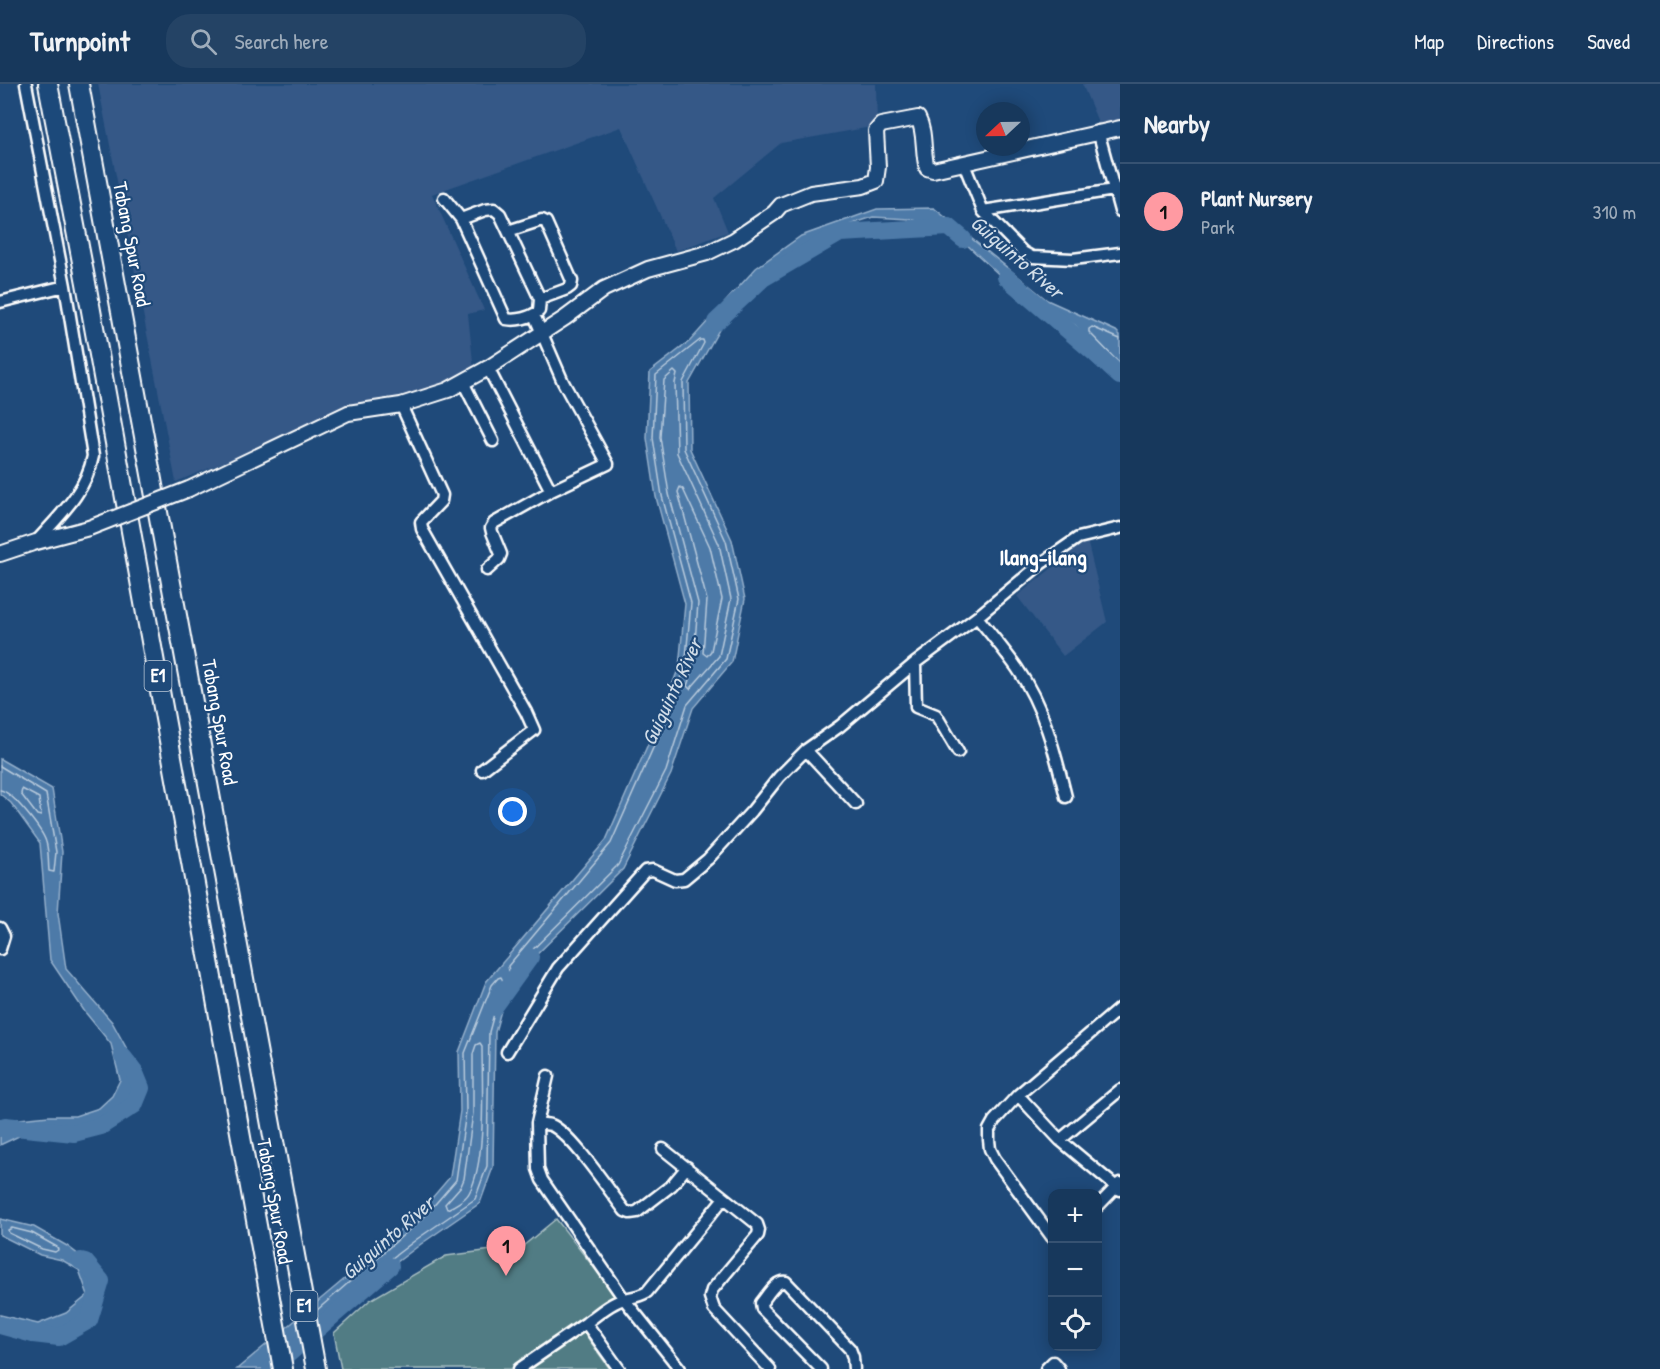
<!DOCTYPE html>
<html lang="en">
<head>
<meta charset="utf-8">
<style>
	body { margin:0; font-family:"Patrick Hand",sans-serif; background:#244365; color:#f1f3f6 }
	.controls { position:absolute; right:18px; bottom:18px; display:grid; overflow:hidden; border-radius:12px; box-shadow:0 3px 15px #0003 }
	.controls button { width:54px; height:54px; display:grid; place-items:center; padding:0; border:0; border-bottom:2px solid #365272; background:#17385c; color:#f1f3f6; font:30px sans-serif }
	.compass { position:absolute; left:976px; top:18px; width:54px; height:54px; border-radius:50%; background:#17385c; box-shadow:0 3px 15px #0003; rotate:248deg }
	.you { position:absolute; left:513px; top:728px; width:21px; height:21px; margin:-15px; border:4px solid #fff; border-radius:50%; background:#1a73e8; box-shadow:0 0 0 9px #1a73e833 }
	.badge { display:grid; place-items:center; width:39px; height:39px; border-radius:50%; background:#ff9aa2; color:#111; font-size:20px; font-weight:700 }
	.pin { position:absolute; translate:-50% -50px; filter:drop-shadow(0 2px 3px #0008) }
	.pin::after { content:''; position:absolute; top:32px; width:21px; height:18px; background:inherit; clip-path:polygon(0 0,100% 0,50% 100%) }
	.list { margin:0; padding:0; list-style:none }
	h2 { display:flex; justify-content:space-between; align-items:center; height:78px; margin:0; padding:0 24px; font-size:26px }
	h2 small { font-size:20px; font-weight:400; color:#9eacbb }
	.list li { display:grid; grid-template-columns:39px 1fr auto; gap:18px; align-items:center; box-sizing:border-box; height:96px; padding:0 24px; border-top:2px solid #365272 }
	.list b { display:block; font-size:22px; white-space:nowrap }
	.list p { margin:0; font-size:20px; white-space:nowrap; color:#9eacbb }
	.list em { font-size:20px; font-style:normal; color:#9eacbb }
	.icon { flex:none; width:33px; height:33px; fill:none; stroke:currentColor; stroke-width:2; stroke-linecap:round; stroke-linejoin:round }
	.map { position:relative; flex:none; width:1120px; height:1285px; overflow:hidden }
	header { display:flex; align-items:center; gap:36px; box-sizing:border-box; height:84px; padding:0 30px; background:#17385c; border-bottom:2px solid #365272 }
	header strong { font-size:28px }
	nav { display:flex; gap:33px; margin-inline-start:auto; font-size:21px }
	.search { width:420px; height:54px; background:#244365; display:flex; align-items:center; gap:15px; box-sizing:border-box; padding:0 21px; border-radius:24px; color:#9eacbb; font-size:22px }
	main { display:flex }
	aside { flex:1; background:#17385c }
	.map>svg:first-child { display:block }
	.built { fill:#345887 }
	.green { fill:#517c84; stroke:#a8bec2; stroke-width:1.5 }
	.water { fill:#4d7aa8; stroke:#94afcb; stroke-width:1.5 }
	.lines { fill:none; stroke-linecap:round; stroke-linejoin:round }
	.shore { stroke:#b8cadc; stroke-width:1.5 }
	.river { stroke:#4d7aa8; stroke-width:18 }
	.street-casing { stroke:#fff; stroke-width:15 }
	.secondary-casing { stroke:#fff; stroke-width:18 }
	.highway-casing { stroke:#fff; stroke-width:22 }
	.street { stroke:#1f4a7a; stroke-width:10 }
	.secondary { stroke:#1f4a7a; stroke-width:14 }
	.highway { stroke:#1f4a7a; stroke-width:18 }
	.secondary-bridge-casing { stroke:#fff; stroke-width:18; stroke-linecap:butt }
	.secondary-bridge { stroke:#1f4a7a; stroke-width:14 }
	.labels { text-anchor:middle; stroke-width:4.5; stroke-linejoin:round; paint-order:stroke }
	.shield { fill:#1f4a7a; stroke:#bcc9d7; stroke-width:1.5 }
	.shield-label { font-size:18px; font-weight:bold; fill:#fff }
	.street-label { font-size:20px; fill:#fff; stroke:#1f4a7a }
	.water-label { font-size:21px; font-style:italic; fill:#d2dee9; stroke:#1f4a7a }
	.quarter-label { font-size:22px; font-weight:bold; fill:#fff; stroke:#1f4a7a }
</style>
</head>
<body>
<header>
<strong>Turnpoint</strong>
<div class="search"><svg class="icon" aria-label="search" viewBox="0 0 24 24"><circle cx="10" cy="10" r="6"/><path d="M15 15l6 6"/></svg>Search here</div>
<nav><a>Map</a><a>Directions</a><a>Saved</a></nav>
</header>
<main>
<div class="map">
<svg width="1120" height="1285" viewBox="0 0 1120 1285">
	<rect width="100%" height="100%" fill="#1f4a7a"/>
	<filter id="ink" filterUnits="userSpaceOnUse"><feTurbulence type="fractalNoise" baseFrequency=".0167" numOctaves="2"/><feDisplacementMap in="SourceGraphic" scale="12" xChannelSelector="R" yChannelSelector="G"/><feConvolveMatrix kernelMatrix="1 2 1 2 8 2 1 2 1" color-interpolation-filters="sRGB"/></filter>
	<g filter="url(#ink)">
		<!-- built -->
		<path class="built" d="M 98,0 L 876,0 L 877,42 L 781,59 L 714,114 L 728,148 L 676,167 L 621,43 L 432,110 L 484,226 L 468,230 L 474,287 L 406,318 L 350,326 L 176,398 Z
			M 1082,0 L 1120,0 L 1120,47 L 1103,50 Z
			M 1087,456 L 1107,538 L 1063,572 L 1017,512 Z"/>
		<!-- green -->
		<path class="green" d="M 556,1135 L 616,1212 L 577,1239 L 610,1285 L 341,1285 L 334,1249 L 370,1216 L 446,1172 L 523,1162 Z"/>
		<!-- water -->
		<path class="water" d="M 934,124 L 1047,216 L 1116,247 L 1120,251 L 1120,288 L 1075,241 L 1008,199 L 951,146 L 910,135 L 873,133 L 827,148 L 733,221 L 689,299 L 690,365 L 732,456 L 745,515 L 732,578 L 693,624 L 671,690 L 623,785 L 509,898 L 495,948 L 493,1083 L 480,1119 L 421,1160 L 357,1208 L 272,1285 L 237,1285 L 353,1188 L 420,1128 L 450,1093 L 460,1027 L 459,968 L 486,898 L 606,756 L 659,635 L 679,583 L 685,520 L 656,413 L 647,354 L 650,288 L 690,257 L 756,184 L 801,152 L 877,125 Z
			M 0,675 L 52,705 L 62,768 L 58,829 L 66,885 L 112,938 L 139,987 L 129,1021 L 108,1038 L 82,1047 L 23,1050 L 0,1061 L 0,1037 L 49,1032 L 75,1032 L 99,1024 L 112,1012 L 120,996 L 111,960 L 85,928 L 50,876 L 40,759 L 11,719 L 0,710 Z
			M 0,1135 L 34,1143 L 67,1162 L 96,1184 L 99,1204 L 93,1226 L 69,1249 L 32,1254 L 0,1248 L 0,1231 L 38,1240 L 66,1229 L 88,1211 L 79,1186 L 62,1176 L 40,1171 L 0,1151 Z"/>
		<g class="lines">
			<!-- shore -->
			<path class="shore" d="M 1120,255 L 1092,243 L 1089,245 L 1089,248 L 1120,280
				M 700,256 L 703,256 L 704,259 L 683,298 L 684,365 L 726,457 L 739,515 L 726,575 L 687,621 L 666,687 L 618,781 L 512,886 L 509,887 L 508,882 L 611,759 L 665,637 L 685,584 L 691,519 L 662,412 L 653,354 L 656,291 Z
				M 674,287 L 677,290 L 675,299 L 677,369 L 719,460 L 731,515 L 719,572 L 690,605 L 687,602 L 693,584 L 698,519 L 669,410 L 660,353 L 664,296 Z
				M 680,403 L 683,405 L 710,463 L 722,515 L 711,567 L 707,572 L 703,569 L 707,516 L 678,408 Z
				M 0,682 L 46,710 L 56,768 L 54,788 L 49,787 C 48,778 49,767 46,758 C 43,747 12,707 0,706
				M 22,705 L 39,714 L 41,732 L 37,731 L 21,710 Z
				M 480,959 L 482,962 C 482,1000 487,1077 469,1109 C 466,1115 454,1122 447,1125 L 445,1120 L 461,1102 L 464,1095 L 473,1029 L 473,970 L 476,961 Z
				M 12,1144 L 32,1149 L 57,1163 L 58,1166 L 55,1168 L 42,1165 L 9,1149 L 8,1146 Z
				M 316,1227 L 424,1133 L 456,1096 L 466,1028 L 465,969 L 492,901 L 498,894 L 501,893 L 503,897 L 489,948 L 487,1082 L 475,1115 L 417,1155 L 354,1203 L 318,1236"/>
			<!-- river -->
			<path class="river" d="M 1006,193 L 1096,270 L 1120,292
				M 716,238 L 763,194 L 840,149 L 949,143 L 963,155
				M 494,923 L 530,873
				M 0,1044 L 5,1042 L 74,1049 L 101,1042 L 134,1021 L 141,1004 L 134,987 L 123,973
				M 0,1241 L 33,1250 L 59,1253 L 89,1236 L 101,1197 L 85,1178 L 81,1177
				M 271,1285 L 390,1182"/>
			<defs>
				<path id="street" d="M 26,0 L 65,202 L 93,372 C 86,408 60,431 36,458
					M 1098,47 L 1120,127
					M 964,80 L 983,127 L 1023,168 L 1032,173 L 1073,175 L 1120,169
					M 444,114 L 461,135 L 506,235 C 516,237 530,234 539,227 L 540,215 L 500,130 L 494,125 L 485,126 L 461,135
					M 983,127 L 1120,105
					M 508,147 L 542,136 L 546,138 L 572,197 L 571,202 L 567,205 L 540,215
					M 0,218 L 65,202
					M 488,284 L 551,407
					M 463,298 L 493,357
					M 401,321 L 442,411 L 441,417 L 421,438 L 422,445 L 526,628 L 534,646 L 482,686
					M 487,486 L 499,475 L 501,470 L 492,448 L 491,444 L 494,439 L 551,407 L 608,380 L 563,298 L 534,231
					M 977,533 C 991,550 1005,567 1017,584 C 1044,623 1055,668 1066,713
					M 915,579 L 916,623 L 936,631 L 958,668
					M 806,666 L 856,720
					M 0,844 L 4,852 L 0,865
					M 507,968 L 558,884 L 645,787 L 653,786 L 675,796 L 684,795 L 708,775 L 752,727 L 779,693 L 806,666 L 840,642 L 915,579 L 977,533 L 1042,479 L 1078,454 L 1120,444
					M 1018,1011 L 1060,1056 L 1120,1106
					M 537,1039 L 548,992
					M 1060,1056 L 1120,1006
					M 663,1065 L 757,1140 L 759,1146 L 758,1151 L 712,1206 L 710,1213 L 714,1225 L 770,1285
					M 1098,1122 L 1120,1099
					M 1052,1153 L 995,1075 L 990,1065 L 989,1056 L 989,1046 L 994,1037 L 1018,1011 L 1120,924
					M 586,1239 C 597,1231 610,1219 624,1215 C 633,1213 638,1213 647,1208 L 724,1114
					M 519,1285 L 586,1239 L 619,1285
					M 680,1285 L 624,1215 L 542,1096 L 538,1085 L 537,1039 C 542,1040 547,1040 551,1041 C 572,1050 610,1108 625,1127 L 630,1129 L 637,1128 L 672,1101 L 687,1083
					M 821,1285 L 762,1225 L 761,1219 C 768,1211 775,1196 786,1198 L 850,1265 L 853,1273 L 854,1285
					M 1046,1285 L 1053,1278 L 1059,1285"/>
				<path id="secondary" d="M 189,405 L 348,329 L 401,321 L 448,306 L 488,284 L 565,234 L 604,205 L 648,185 L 707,169 L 734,156 L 774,129 L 781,121 L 811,109 L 863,102 L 876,97 L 878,83 L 876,47 L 881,41 L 918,34 C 926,49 922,68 927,84 L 933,86 L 1120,44
					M 0,470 L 36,458 L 89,444"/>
				<path id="highway" d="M 48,0 L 86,199 L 283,1285
					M 79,0 L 316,1285"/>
			</defs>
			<!-- street casing -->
			<use href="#street" class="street-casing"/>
			<!-- secondary casing -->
			<use href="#secondary" class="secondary-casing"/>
			<!-- highway casing -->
			<use href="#highway" class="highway-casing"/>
			<!-- street -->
			<use href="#street" class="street"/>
			<!-- secondary -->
			<use href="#secondary" class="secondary"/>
			<!-- highway -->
			<use href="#highway" class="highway"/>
			<defs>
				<path id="secondary-bridge" d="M 89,444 L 189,405"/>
			</defs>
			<!-- secondary-bridge casing -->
			<use href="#secondary-bridge" class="secondary-bridge-casing"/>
			<!-- secondary-bridge -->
			<use href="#secondary-bridge" class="secondary-bridge"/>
		</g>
	</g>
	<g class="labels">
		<!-- shield labels -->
		<g class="shield">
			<rect x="144.5" y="577" width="27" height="30" rx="4.5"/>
			<rect x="290.5" y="1207" width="27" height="30" rx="4.5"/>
		</g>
		<g class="shield-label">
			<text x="158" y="598">E1</text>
			<text x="304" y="1228">E1</text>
		</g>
		<!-- street labels -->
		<g class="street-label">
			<text transform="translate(132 160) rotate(79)" y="7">Tabang Spur Road</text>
			<text transform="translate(220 638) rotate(80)" y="7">Tabang Spur Road</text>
			<text transform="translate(275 1117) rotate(80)" y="7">Tabang Spur Road</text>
		</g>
		<!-- water labels -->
		<g class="water-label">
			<text transform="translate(1017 173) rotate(41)" y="7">Guiguinto River</text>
			<text transform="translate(672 608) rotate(-65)" y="7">Guiguinto River</text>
			<text transform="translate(388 1154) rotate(-41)" y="7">Guiguinto River</text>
		</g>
		<!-- quarter labels -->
		<g class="quarter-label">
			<text x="1043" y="481">Ilang-ilang</text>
		</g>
	</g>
</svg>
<div class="controls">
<button>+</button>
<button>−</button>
<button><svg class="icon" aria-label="locate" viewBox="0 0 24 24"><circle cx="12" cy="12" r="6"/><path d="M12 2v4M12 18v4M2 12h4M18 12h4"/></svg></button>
</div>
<svg class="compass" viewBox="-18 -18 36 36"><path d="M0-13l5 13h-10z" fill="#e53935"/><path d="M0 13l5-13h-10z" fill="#9eacbb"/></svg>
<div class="you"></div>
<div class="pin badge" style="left:506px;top:1192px">1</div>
</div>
<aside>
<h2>Nearby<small></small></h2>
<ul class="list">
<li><span class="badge">1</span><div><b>Plant Nursery</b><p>Park</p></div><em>310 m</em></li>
</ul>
</aside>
</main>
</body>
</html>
